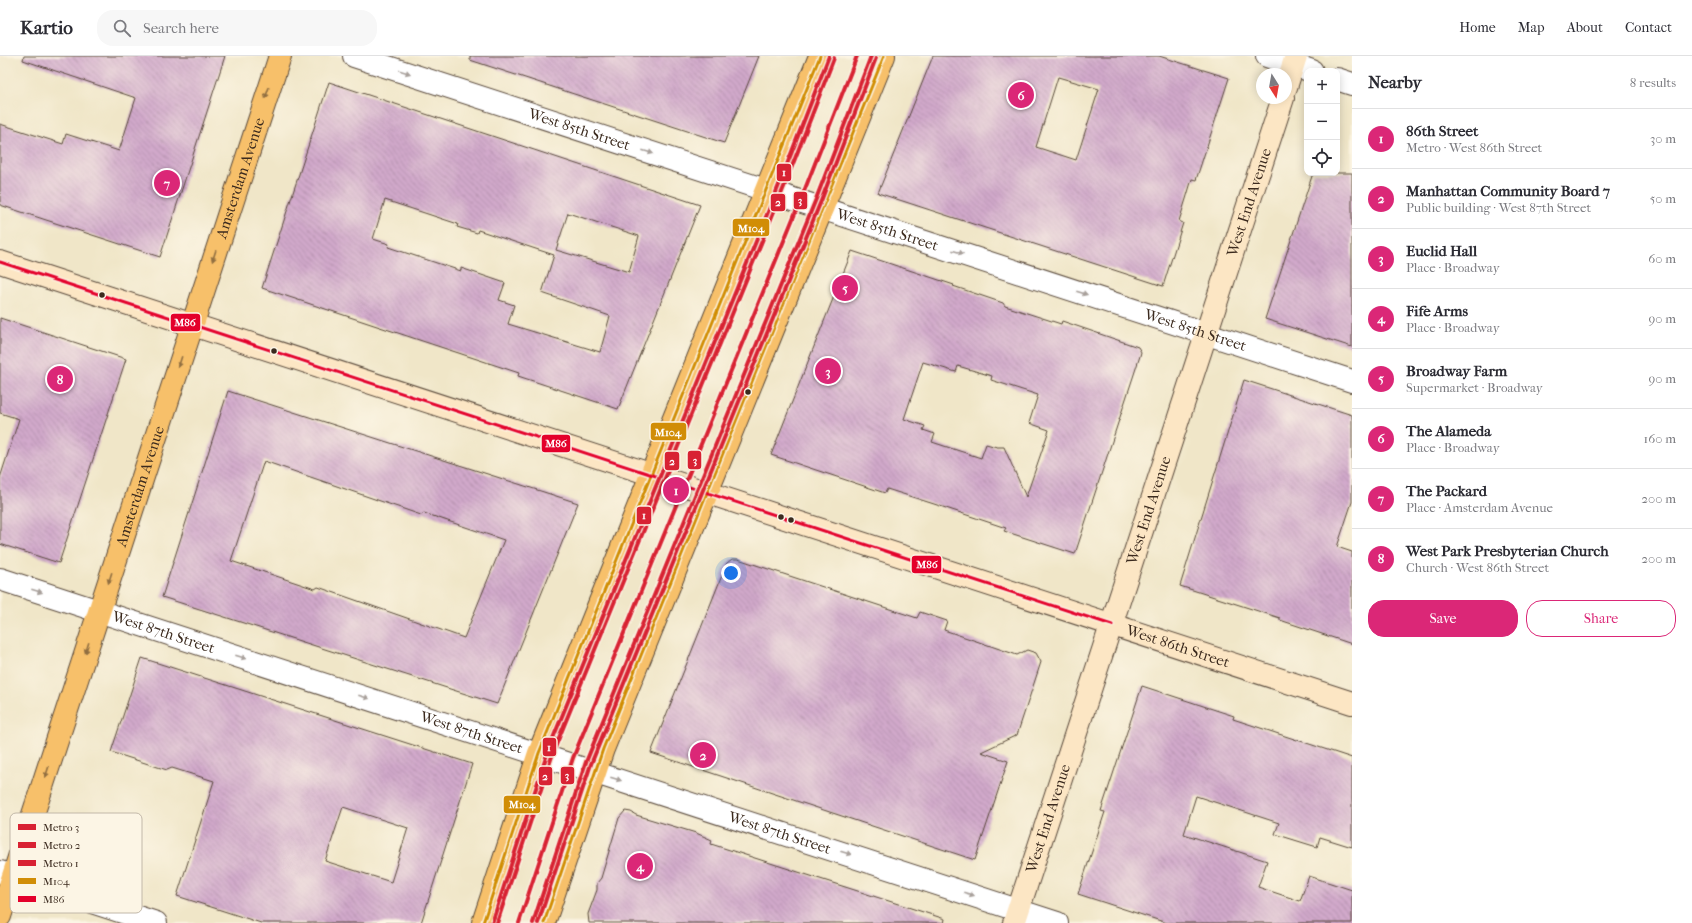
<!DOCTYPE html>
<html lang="en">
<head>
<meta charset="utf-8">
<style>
	body { margin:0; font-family:"IM FELL French Canon",serif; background:#f7f7f7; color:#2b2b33 }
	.controls { position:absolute; right:12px; top:12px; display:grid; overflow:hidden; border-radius:8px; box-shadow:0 2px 10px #0003 }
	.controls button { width:36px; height:36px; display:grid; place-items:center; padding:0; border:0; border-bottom:1px solid #e1e1e2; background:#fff; color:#2b2b33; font:20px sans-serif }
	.compass { position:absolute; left:1256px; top:12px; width:36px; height:36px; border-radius:50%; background:#fff; box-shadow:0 2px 10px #0003; rotate:169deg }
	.you { position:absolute; left:731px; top:517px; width:14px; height:14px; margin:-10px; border:3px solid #fff; border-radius:50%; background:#1a73e8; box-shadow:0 0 0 6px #1a73e833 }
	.badge { display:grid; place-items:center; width:26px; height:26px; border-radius:50%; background:#db2777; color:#fff; font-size:13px; font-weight:700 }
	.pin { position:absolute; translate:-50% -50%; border:2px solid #fff; box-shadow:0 1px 4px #0006 }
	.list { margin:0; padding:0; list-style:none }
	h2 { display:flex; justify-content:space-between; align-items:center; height:52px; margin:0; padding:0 16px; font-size:17px }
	h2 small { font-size:13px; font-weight:400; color:#7c7c81 }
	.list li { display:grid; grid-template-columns:26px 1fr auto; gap:12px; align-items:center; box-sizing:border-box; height:60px; padding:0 16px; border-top:1px solid #e1e1e2 }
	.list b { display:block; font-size:15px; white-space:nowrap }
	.list p { margin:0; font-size:13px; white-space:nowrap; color:#7c7c81 }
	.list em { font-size:13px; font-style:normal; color:#7c7c81 }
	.actions { display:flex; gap:8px; padding:12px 16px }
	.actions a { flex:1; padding:9px 0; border:1px solid #db2777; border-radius:16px; text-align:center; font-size:14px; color:#db2777 }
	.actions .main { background:#db2777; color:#fff }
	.icon { flex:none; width:22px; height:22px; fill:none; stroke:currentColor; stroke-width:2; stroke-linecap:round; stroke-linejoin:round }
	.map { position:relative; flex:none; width:1352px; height:867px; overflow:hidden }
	header { display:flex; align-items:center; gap:24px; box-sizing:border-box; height:56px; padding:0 20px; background:#fff; border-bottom:1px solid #e1e1e2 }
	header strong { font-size:19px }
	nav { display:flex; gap:22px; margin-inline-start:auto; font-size:14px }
	.search { width:280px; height:36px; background:#f7f7f7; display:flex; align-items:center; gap:10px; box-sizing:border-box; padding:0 14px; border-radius:16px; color:#7c7c81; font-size:15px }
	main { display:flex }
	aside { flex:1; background:#fff }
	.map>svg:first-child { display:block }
	.building { fill:url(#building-back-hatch); fill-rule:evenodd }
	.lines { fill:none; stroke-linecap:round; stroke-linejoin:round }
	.street-casing { stroke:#564638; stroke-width:24 }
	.secondary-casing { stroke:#564638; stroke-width:24 }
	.primary-casing { stroke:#564638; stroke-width:24 }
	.street { stroke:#fff; stroke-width:22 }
	.secondary { stroke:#fce6c4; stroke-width:22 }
	.primary { stroke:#f7c06b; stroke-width:22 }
	.bus-1-casing { stroke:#fcf5e5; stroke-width:6 }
	.bus-2-casing { stroke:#fcf5e5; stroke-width:6 }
	.bus-1 { stroke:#d18d06; stroke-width:3 }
	.bus-2 { stroke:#e4002b; stroke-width:3 }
	.metro-1-casing { stroke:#fcf5e5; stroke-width:7 }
	.metro-2-casing { stroke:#fcf5e5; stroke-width:7 }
	.metro-3-casing { stroke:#fcf5e5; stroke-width:7 }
	.metro-1 { stroke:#d82233; stroke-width:4 }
	.metro-2 { stroke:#d82233; stroke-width:4 }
	.metro-3 { stroke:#d82233; stroke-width:4 }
	.oneway { fill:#a79f9a }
	.oneway2 { fill:#906e41 }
	.bus-dot { fill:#3b2a1e; stroke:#fcf5e5; stroke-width:1.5 }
	.labels { text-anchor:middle; stroke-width:3; stroke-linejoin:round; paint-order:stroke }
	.street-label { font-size:15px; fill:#3b2a1e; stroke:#fcf5e5 }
	.key { fill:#fcf5e5; stroke:#c2b8a9; stroke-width:1 }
	.key-label { font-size:11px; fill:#3b2a1e }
	.line-badge { stroke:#fcf5e5; stroke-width:1.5 }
	.badge-label { font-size:11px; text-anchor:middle; font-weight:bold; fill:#fff }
</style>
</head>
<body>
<header>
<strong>Kartio</strong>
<div class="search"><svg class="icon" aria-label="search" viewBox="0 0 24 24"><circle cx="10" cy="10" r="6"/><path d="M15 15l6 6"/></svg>Search here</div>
<nav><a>Home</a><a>Map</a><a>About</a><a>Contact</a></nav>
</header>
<main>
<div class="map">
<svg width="1352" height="867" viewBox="0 0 1352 867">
	<defs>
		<pattern id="building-back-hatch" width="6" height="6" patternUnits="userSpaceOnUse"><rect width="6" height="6" fill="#d1a9cb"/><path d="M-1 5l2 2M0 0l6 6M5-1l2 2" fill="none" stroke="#ab8aa4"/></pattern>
	</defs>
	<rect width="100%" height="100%" fill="#fcf5e5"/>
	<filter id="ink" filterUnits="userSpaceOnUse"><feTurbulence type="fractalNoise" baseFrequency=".025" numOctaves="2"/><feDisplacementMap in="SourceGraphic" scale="8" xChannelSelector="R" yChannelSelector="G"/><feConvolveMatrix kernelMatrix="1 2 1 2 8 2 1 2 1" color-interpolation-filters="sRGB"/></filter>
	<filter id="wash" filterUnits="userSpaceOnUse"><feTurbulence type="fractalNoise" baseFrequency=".012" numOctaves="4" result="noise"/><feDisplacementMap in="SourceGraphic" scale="16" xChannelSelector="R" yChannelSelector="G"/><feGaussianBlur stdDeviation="0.9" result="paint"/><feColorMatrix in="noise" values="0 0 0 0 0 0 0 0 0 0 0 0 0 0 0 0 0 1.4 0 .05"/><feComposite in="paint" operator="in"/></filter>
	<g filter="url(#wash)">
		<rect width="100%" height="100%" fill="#f0e6c8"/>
		<g id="blocks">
			<!-- building -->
			<path class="building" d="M 24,0 L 225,0 L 160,201 L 0,149 L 0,68 L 63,88 L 66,78 L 119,95 L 136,42 L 23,4 Z
				M 470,0 L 759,0 L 724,87 L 470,4 Z
				M 933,0 L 1159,0 L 1229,22 L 1196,124 L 1192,123 L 1186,143 L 1179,165 L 1183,167 L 1163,230 L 878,137 ZM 1058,21 L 1099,33 L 1076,104 L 1036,91 Z
				M 329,26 L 700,149 L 618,353 L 518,320 L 519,317 L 262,232 ZM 385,144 L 458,168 L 457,171 L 477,177 L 478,174 L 554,199 L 542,237 L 610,260 L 600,296 L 508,268 L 514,249 L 499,244 L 505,227 L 461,212 L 461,215 L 388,191 L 389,188 L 373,183 ZM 568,157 L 639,180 L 629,216 L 556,194 Z
				M 1313,117 L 1352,117 L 1352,291 L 1265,263 Z
				M 852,195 L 954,229 L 953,230 L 1003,247 L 1005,250 L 1061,268 L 1062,265 L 1138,291 L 1141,296 L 1140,300 L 1075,498 L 1004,475 L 1006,472 L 934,448 L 887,433 L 885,437 L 771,399 ZM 923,306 L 956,316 L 958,310 L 992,320 L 991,324 L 1038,339 L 1029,367 L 1049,374 L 1026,441 L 1004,391 L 997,391 L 986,388 L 981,402 L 932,386 L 935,378 L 923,374 L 925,370 L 904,363 Z
				M 0,262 L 126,303 L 59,507 L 0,488 L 0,422 L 19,363 L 0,357 Z
				M 1244,324 L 1352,359 L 1352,446 L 1337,491 L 1352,496 L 1352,588 L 1280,564 L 1280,562 L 1180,530 Z
				M 228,335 L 578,447 L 497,648 L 162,541 ZM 264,405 L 421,459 L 424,457 L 504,484 L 464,582 L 318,531 L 315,533 L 231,505 Z
				M 732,503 L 738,503 L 917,562 L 920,556 L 947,565 L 944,574 L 1017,599 L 1027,594 L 1036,597 L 1041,606 L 1017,679 L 981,696 L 1008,705 L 975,804 L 651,697 L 727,507 Z
				M 142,602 L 472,708 L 421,867 L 261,867 L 177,840 L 214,725 L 172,712 L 167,714 L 111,696 ZM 343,751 L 408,772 L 391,826 L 325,805 Z
				M 1142,630 L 1234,660 L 1233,663 L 1352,702 L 1352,791 L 1320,781 L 1317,791 L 1275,778 L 1279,767 L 1196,740 L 1184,778 L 1267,805 L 1258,831 L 1300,845 L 1309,820 L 1352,834 L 1352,867 L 1167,867 L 1078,838 L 1105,756 L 1101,755 Z
				M 625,755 L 631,756 L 636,759 L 696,777 L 712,784 L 711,788 L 945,863 L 944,867 L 589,867 L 588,858 L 597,834 L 597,827 L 601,822 L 619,762 Z"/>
		</g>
	</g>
	<g filter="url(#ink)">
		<use href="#blocks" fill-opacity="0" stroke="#564638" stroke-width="1"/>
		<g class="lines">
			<defs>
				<g id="street">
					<path id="s1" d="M 354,0 L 1352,325"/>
					<path d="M 1267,0 L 1312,15"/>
					<path d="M 1337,23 L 1352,28"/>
					<path id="s2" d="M 0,523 L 1057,867"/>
					<path d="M 0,816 L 156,867"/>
				</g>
				<g id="secondary">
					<path d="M 1286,31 L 1296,0"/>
					<path id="s3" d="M 0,206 L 1352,647"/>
					<path id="s4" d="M 1014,867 L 1283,42"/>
				</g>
				<g id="primary">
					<path id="s5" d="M 0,860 L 280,0"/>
					<path d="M 483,867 L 539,697 L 820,0"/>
					<path d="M 544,867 L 603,693 L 884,0"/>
				</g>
			</defs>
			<!-- street casing -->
			<use href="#street" class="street-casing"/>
			<!-- secondary casing -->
			<use href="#secondary" class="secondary-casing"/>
			<!-- primary casing -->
			<use href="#primary" class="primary-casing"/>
			<!-- street -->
			<use href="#street" class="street"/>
			<!-- secondary -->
			<use href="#secondary" class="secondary"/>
			<!-- primary -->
			<use href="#primary" class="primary"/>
			<defs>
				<path id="bus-1" d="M 483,867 L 539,697 L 820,0
					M 544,867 L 603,693 L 884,0"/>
				<path id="bus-2" d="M 0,206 L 1112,569"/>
			</defs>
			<!-- bus-1 casing -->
			<use href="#bus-1" class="bus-1-casing"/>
			<!-- bus-2 casing -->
			<use href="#bus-2" class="bus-2-casing"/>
			<!-- bus-1 -->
			<use href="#bus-1" class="bus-1"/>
			<!-- bus-2 -->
			<use href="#bus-2" class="bus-2"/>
			<defs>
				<path id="metro-1" d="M 519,867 L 573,702 L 803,138 L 857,0"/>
				<path id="metro-2" d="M 497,867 L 554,694 L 784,131 L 834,2
					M 538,867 L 591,708 L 821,145 L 876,2"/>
				<path id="metro-3" d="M 492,867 L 549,692 L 779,129 L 829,0
					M 533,867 L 586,706 L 816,143 L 871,0"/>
			</defs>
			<!-- metro-1 casing -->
			<use href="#metro-1" class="metro-1-casing"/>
			<!-- metro-2 casing -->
			<use href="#metro-2" class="metro-2-casing"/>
			<!-- metro-3 casing -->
			<use href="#metro-3" class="metro-3-casing"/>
			<!-- metro-1 -->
			<use href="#metro-1" class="metro-1"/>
			<!-- metro-2 -->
			<use href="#metro-2" class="metro-2"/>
			<!-- metro-3 -->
			<use href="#metro-3" class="metro-3"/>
		</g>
		<!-- one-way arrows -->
		<defs><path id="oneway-solid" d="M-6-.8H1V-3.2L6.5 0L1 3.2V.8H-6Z"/></defs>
		<g class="oneway">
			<use href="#oneway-solid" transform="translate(405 16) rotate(18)"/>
			<use href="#oneway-solid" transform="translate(648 96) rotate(18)"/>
			<use href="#oneway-solid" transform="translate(958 196) rotate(18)"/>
			<use href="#oneway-solid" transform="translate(1082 237) rotate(18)"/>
			<use href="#oneway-solid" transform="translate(37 535) rotate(18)"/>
			<use href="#oneway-solid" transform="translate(241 601) rotate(18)"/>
			<use href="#oneway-solid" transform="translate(364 641) rotate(18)"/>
			<use href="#oneway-solid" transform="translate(616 723) rotate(18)"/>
			<use href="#oneway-solid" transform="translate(846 797) rotate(18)"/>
			<use href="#oneway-solid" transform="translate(969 838) rotate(18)"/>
		</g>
		<g class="oneway2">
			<use href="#oneway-solid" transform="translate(267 37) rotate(109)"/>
			<use href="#oneway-solid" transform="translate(214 200) rotate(108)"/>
			<use href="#oneway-solid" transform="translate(180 306) rotate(108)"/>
			<use href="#oneway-solid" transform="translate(110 522) rotate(108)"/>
			<use href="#oneway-solid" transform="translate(87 592) rotate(108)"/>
			<use href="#oneway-solid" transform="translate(47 716) rotate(108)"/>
		</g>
	</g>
	<!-- markers -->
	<g class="bus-dot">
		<circle cx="102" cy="239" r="3.5"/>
		<circle cx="274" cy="295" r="3.5"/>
		<circle cx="748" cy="336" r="3.5"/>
		<circle cx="781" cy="461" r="3.5"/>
		<circle cx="791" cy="464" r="3.5"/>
	</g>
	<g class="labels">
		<!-- street labels -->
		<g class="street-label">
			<text dy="5" stroke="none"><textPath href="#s1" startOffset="237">West 85th Street</textPath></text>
			<text dy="5" stroke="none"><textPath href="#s5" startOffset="776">Amsterdam Avenue</textPath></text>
			<text dy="5" stroke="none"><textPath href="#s4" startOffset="758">West End Avenue</textPath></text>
			<text dy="5" stroke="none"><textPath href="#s1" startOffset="561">West 85th Street</textPath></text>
			<text dy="5" stroke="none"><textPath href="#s1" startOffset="885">West 85th Street</textPath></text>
			<text dy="5" stroke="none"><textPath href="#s5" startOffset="452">Amsterdam Avenue</textPath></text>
			<text dy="5" stroke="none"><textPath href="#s4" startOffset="434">West End Avenue</textPath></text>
			<text dy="5" stroke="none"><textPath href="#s2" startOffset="172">West 87th Street</textPath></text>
			<text dy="5" stroke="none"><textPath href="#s3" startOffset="1239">West 86th Street</textPath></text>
			<text dy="5" stroke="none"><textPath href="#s2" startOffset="496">West 87th Street</textPath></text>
			<text dy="5" stroke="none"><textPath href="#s4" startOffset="110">West End Avenue</textPath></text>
			<text dy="5" stroke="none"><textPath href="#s2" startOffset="820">West 87th Street</textPath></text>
		</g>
	</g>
	<!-- legend -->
	<rect x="10" y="757" width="132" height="100" rx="6" class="key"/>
	<rect x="18" y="768" width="18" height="6" fill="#d82233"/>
	<rect x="18" y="786" width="18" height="6" fill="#d82233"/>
	<rect x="18" y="804" width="18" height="6" fill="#d82233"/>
	<rect x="18" y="822" width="18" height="6" fill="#d18d06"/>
	<rect x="18" y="840" width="18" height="6" fill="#e4002b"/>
	<g class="key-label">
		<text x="43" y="775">Metro 3</text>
		<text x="43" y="793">Metro 2</text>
		<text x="43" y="811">Metro 1</text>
		<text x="43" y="829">M104</text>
		<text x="43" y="847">M86</text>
	</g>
	<g class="line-badge">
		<rect x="776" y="107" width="16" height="19" rx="4" fill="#d82233"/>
		<rect x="793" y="135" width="15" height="19" rx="4" fill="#d82233"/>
		<rect x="770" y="137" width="16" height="19" rx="4" fill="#d82233"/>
		<rect x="732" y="162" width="38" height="19" rx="4" fill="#d18d06"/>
		<rect x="170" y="257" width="31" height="19" rx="4" fill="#e4002b"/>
		<rect x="650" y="366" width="37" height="19" rx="4" fill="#d18d06"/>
		<rect x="541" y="378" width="30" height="19" rx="4" fill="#e4002b"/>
		<rect x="687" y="394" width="15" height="20" rx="4" fill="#d82233"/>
		<rect x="664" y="395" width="16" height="20" rx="4" fill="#d82233"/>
		<rect x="636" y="450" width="16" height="19" rx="4" fill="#d82233"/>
		<rect x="911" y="499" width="31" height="19" rx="4" fill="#e4002b"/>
		<rect x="542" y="681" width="15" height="20" rx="4" fill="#d82233"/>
		<rect x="560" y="710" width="15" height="19" rx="4" fill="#d82233"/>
		<rect x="538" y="710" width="15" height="20" rx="4" fill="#d82233"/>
		<rect x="503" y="739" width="38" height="19" rx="4" fill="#d18d06"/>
	</g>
	<g class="badge-label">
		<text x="784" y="120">1</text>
		<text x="800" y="148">3</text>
		<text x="778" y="150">2</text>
		<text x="751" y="176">M104</text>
		<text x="185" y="270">M86</text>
		<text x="668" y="380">M104</text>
		<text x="556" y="391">M86</text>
		<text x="695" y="408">3</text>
		<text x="672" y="409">2</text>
		<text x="644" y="463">1</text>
		<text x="927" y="512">M86</text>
		<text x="549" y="695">1</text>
		<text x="567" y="723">3</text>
		<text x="545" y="724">2</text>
		<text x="522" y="752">M104</text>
	</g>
</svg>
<div class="controls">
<button>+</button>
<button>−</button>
<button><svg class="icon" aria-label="locate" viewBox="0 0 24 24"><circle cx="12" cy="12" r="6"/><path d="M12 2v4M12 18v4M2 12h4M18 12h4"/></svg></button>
</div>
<svg class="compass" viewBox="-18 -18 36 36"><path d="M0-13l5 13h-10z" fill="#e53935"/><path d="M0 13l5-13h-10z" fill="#7c7c81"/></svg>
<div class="you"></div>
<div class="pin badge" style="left:676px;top:434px">1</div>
<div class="pin badge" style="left:703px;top:699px">2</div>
<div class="pin badge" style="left:828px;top:315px">3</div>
<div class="pin badge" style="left:640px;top:810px">4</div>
<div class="pin badge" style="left:845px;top:232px">5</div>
<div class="pin badge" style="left:1021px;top:39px">6</div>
<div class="pin badge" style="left:167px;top:127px">7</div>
<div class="pin badge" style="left:60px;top:323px">8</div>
</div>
<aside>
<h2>Nearby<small>8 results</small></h2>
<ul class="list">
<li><span class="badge">1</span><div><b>86th Street</b><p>Metro · West 86th Street</p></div><em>30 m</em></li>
<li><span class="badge">2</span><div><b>Manhattan Community Board 7</b><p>Public building · West 87th Street</p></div><em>50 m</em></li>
<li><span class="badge">3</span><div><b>Euclid Hall</b><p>Place · Broadway</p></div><em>60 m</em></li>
<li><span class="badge">4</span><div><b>Fife Arms</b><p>Place · Broadway</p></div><em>90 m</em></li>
<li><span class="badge">5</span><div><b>Broadway Farm</b><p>Supermarket · Broadway</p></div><em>90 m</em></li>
<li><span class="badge">6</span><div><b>The Alameda</b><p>Place · Broadway</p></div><em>160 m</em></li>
<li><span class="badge">7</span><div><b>The Packard</b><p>Place · Amsterdam Avenue</p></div><em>200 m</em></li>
<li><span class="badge">8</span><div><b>West Park Presbyterian Church</b><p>Church · West 86th Street</p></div><em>200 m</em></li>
</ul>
<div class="actions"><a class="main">Save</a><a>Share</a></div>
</aside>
</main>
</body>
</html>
